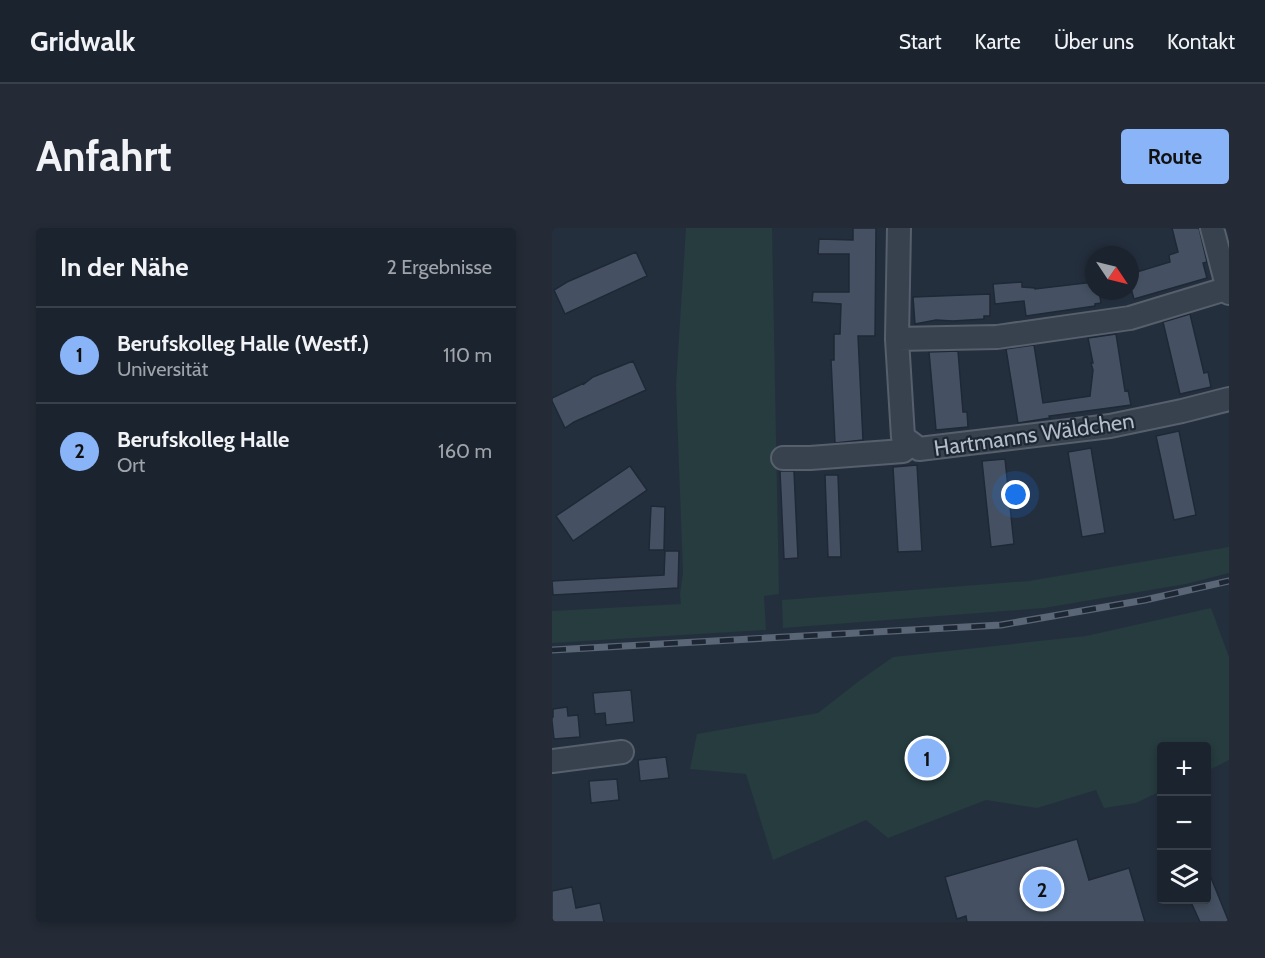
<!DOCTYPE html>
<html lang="de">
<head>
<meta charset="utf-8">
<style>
	body { margin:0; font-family:Cabin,sans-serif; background:#242b36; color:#f1f3f6 }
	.controls { position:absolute; right:18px; bottom:18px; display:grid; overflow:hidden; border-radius:6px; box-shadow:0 3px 9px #0003 }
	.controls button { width:54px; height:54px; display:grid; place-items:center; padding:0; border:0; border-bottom:2px solid #39404a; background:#1b232e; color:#f1f3f6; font:30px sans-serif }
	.compass { position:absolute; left:533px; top:18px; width:54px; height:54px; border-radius:50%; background:#1b232e; box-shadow:0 3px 9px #0003; rotate:125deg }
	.you { position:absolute; left:464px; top:267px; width:21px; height:21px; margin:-15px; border:4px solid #fff; border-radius:50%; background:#1a73e8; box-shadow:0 0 0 9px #1a73e833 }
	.badge { display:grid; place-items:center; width:39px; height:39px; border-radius:50%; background:#8ab4f8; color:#111; font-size:20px; font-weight:700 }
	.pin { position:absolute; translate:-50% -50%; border:3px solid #fff; box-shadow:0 2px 6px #0006 }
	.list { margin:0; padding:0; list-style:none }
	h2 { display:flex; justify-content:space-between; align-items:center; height:78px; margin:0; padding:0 24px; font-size:26px }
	h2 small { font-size:20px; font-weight:400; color:#a0a4aa }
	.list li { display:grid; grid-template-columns:39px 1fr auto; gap:18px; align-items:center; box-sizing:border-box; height:96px; padding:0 24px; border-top:2px solid #39404a }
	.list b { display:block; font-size:22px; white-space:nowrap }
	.list p { margin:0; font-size:20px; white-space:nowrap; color:#a0a4aa }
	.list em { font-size:20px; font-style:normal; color:#a0a4aa }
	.icon { flex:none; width:33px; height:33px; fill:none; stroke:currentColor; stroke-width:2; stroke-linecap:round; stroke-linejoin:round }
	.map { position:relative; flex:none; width:677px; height:694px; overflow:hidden; border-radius:6px }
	header { display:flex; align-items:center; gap:36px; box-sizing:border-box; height:84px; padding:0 30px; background:#1b232e; border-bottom:2px solid #39404a }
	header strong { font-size:28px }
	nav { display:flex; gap:33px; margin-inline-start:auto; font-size:21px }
	.intro { display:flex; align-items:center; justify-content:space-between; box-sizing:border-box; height:144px; padding:0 36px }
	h1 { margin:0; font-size:42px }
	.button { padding:15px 27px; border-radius:6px; background:#8ab4f8; color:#111; font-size:21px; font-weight:700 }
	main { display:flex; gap:36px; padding:0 36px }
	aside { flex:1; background:#1b232e; border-radius:6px; box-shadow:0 3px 9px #0003 }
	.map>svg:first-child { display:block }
	.green { fill:#263c3f }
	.building { fill:#455162; stroke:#1f2835; stroke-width:1.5 }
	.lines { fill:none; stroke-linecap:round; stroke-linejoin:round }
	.minor-casing { stroke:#565f6c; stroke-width:26 }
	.minor { stroke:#38414e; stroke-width:22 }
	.rail-casing { stroke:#5a6575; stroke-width:7 }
	.rail { stroke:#1d2633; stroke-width:4.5; stroke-dasharray:14; stroke-linecap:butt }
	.labels { text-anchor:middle; stroke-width:4.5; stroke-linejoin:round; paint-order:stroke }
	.street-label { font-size:22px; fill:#b4bcc9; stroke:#1d2633 }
</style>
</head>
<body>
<header>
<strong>Gridwalk</strong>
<nav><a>Start</a><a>Karte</a><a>Über uns</a><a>Kontakt</a></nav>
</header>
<div class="intro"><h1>Anfahrt</h1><a class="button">Route</a></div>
<main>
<aside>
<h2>In der Nähe<small>2 Ergebnisse</small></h2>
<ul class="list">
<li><span class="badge">1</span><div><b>Berufskolleg Halle (Westf.)</b><p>Universität</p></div><em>110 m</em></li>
<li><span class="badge">2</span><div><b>Berufskolleg Halle</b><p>Ort</p></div><em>160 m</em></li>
</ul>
</aside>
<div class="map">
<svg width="677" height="694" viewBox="0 0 677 694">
	<rect width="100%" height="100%" fill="#242f3e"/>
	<!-- green -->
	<path class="green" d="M 134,0 L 220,0 L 227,366 L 212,368 L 214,402 L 0,415 L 0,383 L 129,376 L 128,366 L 131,345 L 124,157 Z
		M 677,319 L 677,345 L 634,356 L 492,380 L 231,400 L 230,372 L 477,353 Z
		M 659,380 L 677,429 L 677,532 L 655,543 L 654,518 L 610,518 L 609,563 L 584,575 L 552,580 L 544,562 L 485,580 L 434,572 L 336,610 L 314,592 L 221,632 L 194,546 L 138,541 L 145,506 L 266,485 L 307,453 L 341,429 L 534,408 Z"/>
	<!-- building -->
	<path class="building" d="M 301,0 L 324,0 L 323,108 L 306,108 L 311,212 L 283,215 L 279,132 L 282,132 L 282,106 L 288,106 L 289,76 L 260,74 L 261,64 L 297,64 L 297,26 L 266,26 L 267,11 L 301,12 Z
		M 620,0 L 647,0 L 655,34 L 651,35 L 655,50 L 582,71 L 578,57 L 578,46 L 618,34 L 617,27 L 626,24 Z
		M 84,24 L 95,48 L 13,86 L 2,62 L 15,54 Z
		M 470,54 L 470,59 L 483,60 L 483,61 L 542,54 L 542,63 L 547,63 L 549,75 L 543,76 L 543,78 L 474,88 L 472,73 L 443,76 L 441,56 Z
		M 438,66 L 438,88 L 432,88 L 432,91 L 401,93 L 384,92 L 363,96 L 361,69 Z
		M 638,86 L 652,145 L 656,144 L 659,159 L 628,166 L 611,94 Z
		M 564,106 L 573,163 L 576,162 L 579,177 L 497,188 L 498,190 L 466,195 L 454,121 L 482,117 L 491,175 L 538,168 L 541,142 L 539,135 L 541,135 L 536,110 Z
		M 406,123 L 411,184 L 415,184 L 416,199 L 384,202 L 377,124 Z
		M 81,133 L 94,162 L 22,194 L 13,200 L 0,173 L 0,170 L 32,155 L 32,156 L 41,149 Z
		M 627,203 L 644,287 L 622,292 L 604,208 Z
		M 539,220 L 553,305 L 530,309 L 516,224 Z
		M 453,231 L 462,316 L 439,319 L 430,233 Z
		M 365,237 L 370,323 L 346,324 L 341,239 Z
		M 78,238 L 95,262 L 21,313 L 4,288 Z
		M 228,243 L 242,243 L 246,330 L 232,331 Z
		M 273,247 L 286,247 L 289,329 L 276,329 Z
		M 99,278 L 113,279 L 112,322 L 97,322 Z
		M 113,323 L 127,323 L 126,360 L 1,367 L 0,353 L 112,347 Z
		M 79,462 L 82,494 L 54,497 L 53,485 L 43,486 L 41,465 Z
		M 15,479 L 16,488 L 26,487 L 28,509 L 2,511 L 0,493 L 0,489 L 1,489 L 1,481 Z
		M 114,529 L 117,550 L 88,553 L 86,532 Z
		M 65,551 L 67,572 L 39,575 L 37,553 Z
		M 525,611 L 537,652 L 577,640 L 593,694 L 415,694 L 414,688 L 405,691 L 393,649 Z
		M 655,640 L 677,694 L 648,694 L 638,672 L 654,672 Z
		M 20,659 L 24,680 L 48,675 L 52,694 L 0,694 L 0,663 Z"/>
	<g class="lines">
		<defs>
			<path id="minor" d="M 347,0 L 345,111 L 351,209 L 367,221 L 558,198 L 630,183 L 677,171
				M 660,0 L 677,65
				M 345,111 L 445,109 L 578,90 L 677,60
				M 231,230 L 258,230 L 351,223 L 359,215
				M 0,533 L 70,524"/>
		</defs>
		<!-- minor casing -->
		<use href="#minor" class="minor-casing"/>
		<!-- minor -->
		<use href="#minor" class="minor"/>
		<defs>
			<path id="rail" d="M 0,422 L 449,397 L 593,372 L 677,353"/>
		</defs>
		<!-- rail casing -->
		<use href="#rail" class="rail-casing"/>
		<!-- rail -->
		<use href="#rail" class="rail"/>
	</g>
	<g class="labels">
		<!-- street labels -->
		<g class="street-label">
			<text transform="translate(482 206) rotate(-8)" y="8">Hartmanns Wäldchen</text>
		</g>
	</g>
</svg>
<div class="controls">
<button>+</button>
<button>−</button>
<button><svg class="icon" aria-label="layers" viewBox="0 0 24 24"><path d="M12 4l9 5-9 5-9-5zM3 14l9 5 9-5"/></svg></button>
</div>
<svg class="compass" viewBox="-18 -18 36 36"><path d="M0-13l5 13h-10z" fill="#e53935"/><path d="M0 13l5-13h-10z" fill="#a0a4aa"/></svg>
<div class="you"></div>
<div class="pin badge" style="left:375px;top:530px">1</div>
<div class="pin badge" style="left:490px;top:661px">2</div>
</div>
</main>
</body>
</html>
